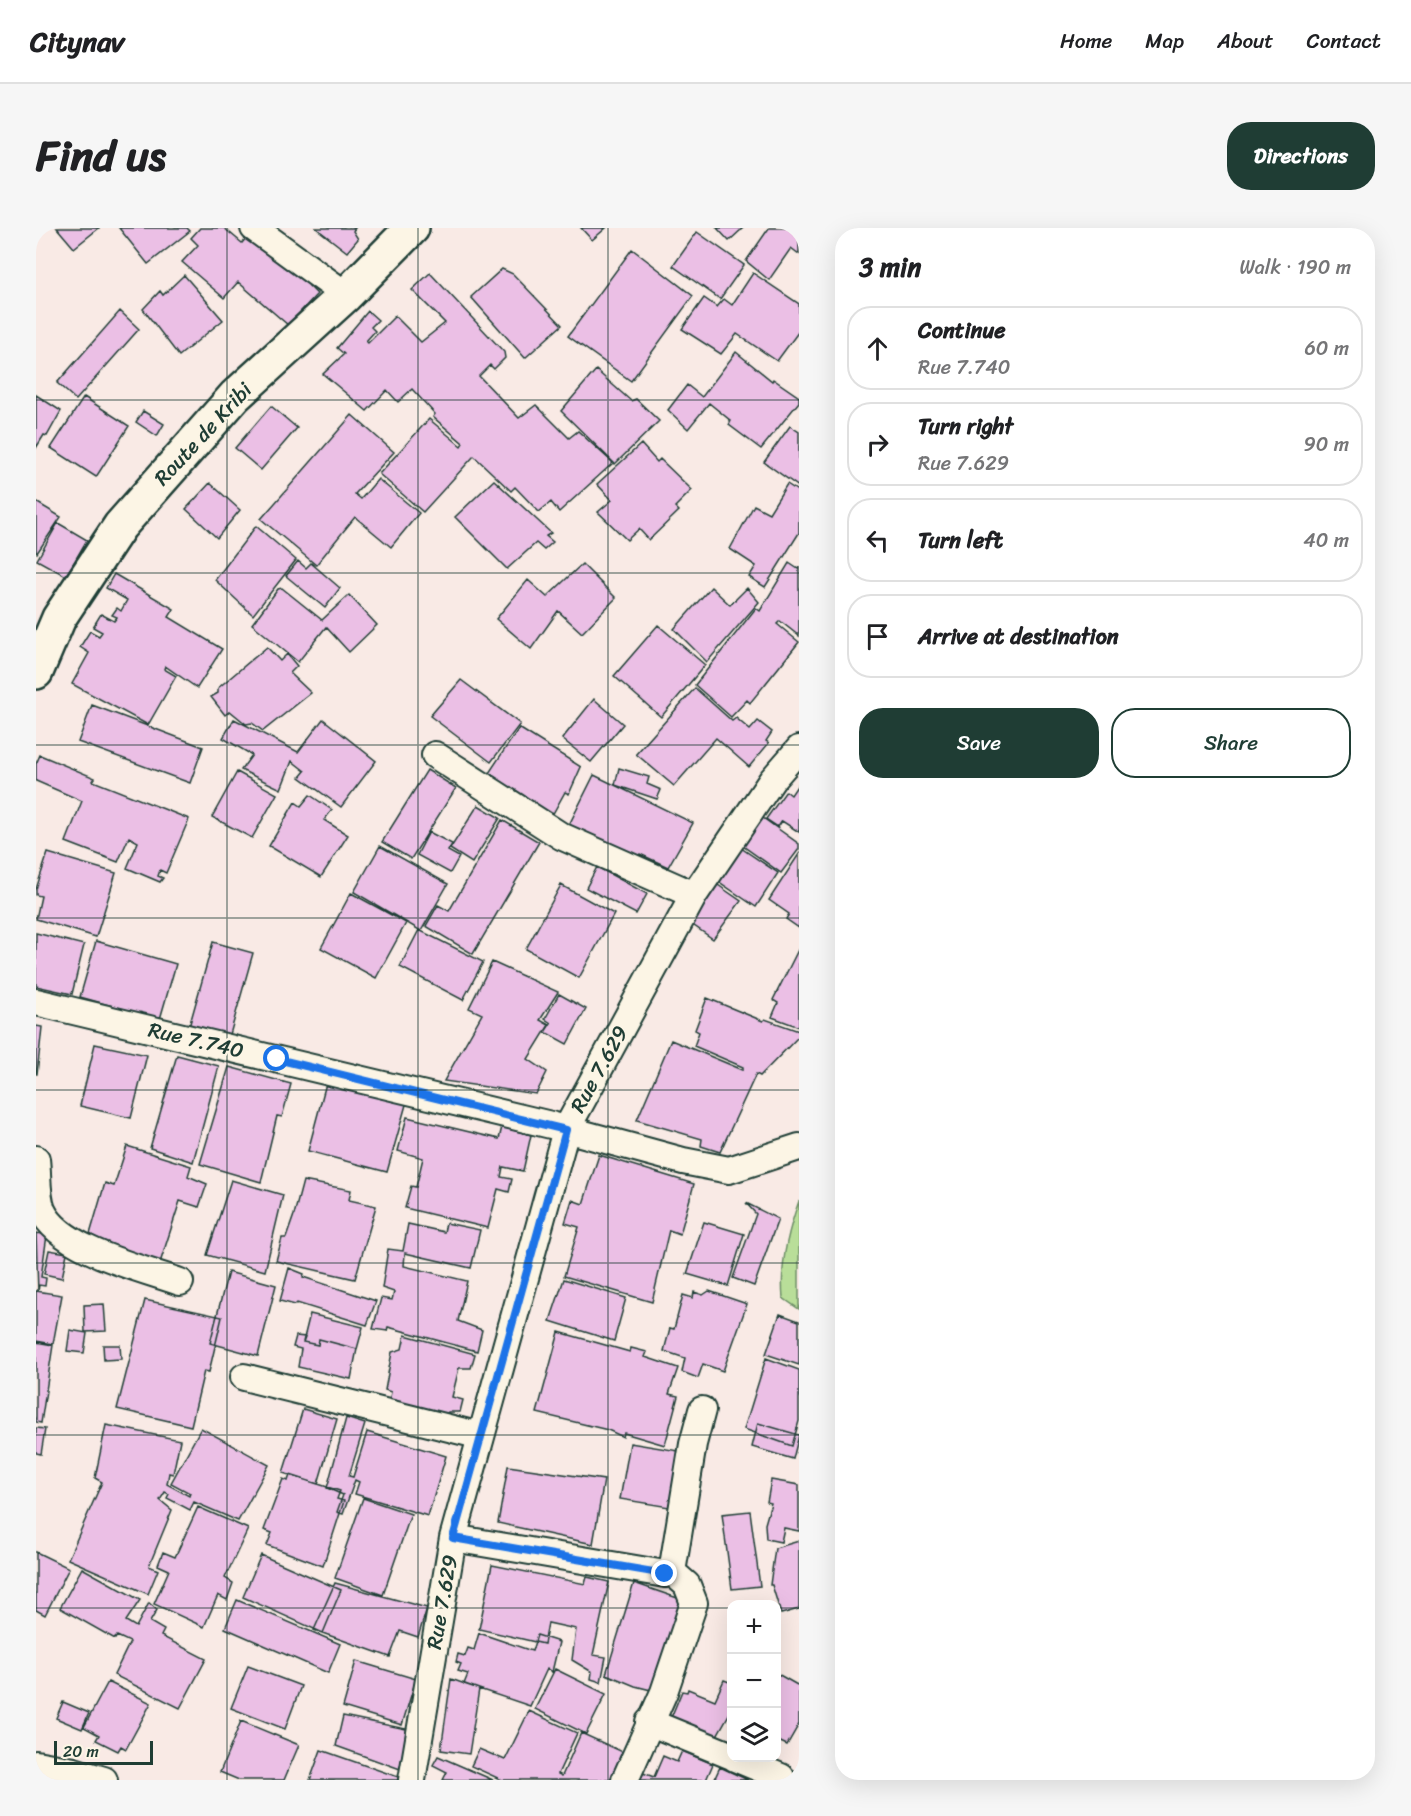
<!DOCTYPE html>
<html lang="en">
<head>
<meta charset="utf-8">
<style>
	body { margin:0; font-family:Sriracha,sans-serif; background:#f6f6f6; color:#202124 }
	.controls { position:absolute; right:18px; bottom:18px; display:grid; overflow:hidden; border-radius:12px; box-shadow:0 6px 24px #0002 }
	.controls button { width:54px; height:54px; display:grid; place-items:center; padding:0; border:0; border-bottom:2px solid #e0e0e0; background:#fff; color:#202124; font:30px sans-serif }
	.scale { position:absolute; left:18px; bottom:15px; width:99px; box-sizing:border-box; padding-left:6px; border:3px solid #1f3d34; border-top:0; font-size:16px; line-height:21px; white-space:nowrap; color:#1f3d34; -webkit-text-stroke:4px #fcf5e5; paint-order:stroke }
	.stop { position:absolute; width:18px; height:18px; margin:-14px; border:4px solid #1a73e8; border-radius:50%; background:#fff }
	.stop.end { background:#1a73e8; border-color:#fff; box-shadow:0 2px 6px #0008 }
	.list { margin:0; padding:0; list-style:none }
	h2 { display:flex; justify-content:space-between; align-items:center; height:78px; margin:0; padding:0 24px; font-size:26px }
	h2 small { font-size:20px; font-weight:400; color:#757577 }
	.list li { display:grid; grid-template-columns:39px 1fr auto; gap:18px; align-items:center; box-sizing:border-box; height:84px; margin:0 12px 12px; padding:0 12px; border:2px solid #e0e0e0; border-radius:24px }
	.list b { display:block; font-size:22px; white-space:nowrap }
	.list p { margin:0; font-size:20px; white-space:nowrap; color:#757577 }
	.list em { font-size:20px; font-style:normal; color:#757577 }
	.actions { display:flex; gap:12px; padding:18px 24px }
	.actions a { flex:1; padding:14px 0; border:2px solid #1f3d34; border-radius:24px; text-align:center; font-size:21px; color:#1f3d34 }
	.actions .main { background:#1f3d34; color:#fff }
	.icon { flex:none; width:33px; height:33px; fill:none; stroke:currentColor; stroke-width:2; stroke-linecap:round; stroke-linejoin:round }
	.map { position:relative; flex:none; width:763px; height:1552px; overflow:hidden; border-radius:24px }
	header { display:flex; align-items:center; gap:36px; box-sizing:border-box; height:84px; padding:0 30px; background:#fff; border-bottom:2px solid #e0e0e0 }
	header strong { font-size:28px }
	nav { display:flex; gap:33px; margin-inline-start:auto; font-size:21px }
	.intro { display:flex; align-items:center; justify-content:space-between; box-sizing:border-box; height:144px; padding:0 36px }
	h1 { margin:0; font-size:42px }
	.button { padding:15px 27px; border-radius:24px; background:#1f3d34; color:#fff; font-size:21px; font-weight:700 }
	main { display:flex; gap:36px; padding:0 36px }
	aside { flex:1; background:#fff; border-radius:24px; box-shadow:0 6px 24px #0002 }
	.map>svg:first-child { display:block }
	.green { fill:#b9de99; stroke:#6c8e66; stroke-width:1.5 }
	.building { fill:#ebbfe5; stroke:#1f3d34; stroke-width:1.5 }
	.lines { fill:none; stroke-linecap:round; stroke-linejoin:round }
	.minor-casing { stroke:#1f3d34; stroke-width:30 }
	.primary-casing { stroke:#1f3d34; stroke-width:38 }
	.minor { stroke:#fcf5e5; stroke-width:26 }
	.primary { stroke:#fcf5e5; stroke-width:33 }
	.route { stroke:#1a73e8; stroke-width:8 }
	.grid { fill:none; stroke:#1f3d34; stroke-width:1.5; stroke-opacity:0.55 }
	.labels { text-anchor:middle; stroke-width:5; stroke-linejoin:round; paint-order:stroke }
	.street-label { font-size:21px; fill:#1f3d34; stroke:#fcf5e5 }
</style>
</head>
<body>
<header>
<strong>Citynav</strong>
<nav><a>Home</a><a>Map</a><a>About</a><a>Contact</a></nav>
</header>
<div class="intro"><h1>Find us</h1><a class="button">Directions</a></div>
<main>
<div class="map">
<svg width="763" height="1552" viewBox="0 0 763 1552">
	<rect width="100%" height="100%" fill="#f9eae5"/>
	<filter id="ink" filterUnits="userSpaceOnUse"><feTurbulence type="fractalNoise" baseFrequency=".0167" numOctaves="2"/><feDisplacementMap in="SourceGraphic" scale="12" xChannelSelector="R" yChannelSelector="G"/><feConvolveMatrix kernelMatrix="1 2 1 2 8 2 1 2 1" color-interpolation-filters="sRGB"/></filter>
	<g filter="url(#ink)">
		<!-- green -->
		<path class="green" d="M 763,973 L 763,1081 L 747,1070 C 744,1038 752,1003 763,973 Z"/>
		<!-- building -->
		<path class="building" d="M 21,0 L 63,0 L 38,20 Z
			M 83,0 L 151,0 L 154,3 L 112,36 Z
			M 164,0 L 188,0 L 206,15 L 211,9 L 261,38 L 256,44 L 259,47 L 266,40 L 279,51 L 273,58 L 281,66 L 252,97 L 202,54 L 188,70 L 146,34 L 162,17 L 155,10 Z
			M 280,0 L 319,0 L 317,3 L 322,11 L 311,24 Z
			M 545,0 L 570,0 L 556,12 Z
			M 681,0 L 707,0 L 693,13 Z
			M 733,0 L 763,0 L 763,26 L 755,20 L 733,52 L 710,33 Z
			M 661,4 L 708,37 L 684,71 L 637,38 Z
			M 596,21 L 657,68 L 595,153 L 532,108 Z
			M 466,41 L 477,46 L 526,97 L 489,130 L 435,69 Z
			M 394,45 L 468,124 L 469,130 L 458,141 L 454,137 L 443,148 L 483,190 L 500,177 L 533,210 L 542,203 L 577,235 L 523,284 L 515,274 L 503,284 L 479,259 L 475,263 L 438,228 L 387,284 L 343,246 L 393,191 L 425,218 L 427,215 L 397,189 L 399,186 L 376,161 L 362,174 L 351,162 L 331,183 L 287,146 L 308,126 L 301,120 L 332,83 L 342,92 L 335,99 L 339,103 L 330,113 L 332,115 L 359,88 L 385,114 L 409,95 L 376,62 Z
			M 717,45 L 763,76 L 763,103 L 741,133 L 701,106 L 685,126 L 646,101 L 668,70 L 681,79 L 688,71 L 696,77 Z
			M 148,47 L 187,92 L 143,128 L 107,81 L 124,63 L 127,67 Z
			M 84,83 L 103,101 L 40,172 L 21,155 Z
			M 700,124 L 736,153 L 737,151 L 763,169 L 763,174 L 725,221 L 693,197 L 695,193 L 673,175 L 652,201 L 632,182 L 651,157 L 666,169 Z
			M 560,142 L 595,173 L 600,171 L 623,193 L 579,236 L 525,183 Z
			M 0,167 L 25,183 L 11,208 L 8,207 L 0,220 Z
			M 48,169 L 93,198 L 60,249 L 15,220 Z
			M 235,178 L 261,200 L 225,242 L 199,220 Z
			M 107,183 L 128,196 L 121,208 L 100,194 Z
			M 316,187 L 358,224 L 319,266 L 325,271 L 342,251 L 383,285 L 355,319 L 319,289 L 280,337 L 225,291 Z
			M 754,198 L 763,204 L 763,259 L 728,234 Z
			M 605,216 L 621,234 L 624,231 L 656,262 L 639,279 L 643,283 L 613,312 L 603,301 L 591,312 L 562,284 L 576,272 L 561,256 Z
			M 458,252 L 515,305 L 510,308 L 517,314 L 508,322 L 500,315 L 471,341 L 419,289 Z
			M 174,255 L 204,282 L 181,310 L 150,281 Z
			M 751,256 L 763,264 L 763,305 L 729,359 L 713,349 L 720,338 L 694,321 L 718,277 L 733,285 Z
			M 0,274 L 25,289 L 1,325 L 0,324 Z
			M 22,295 L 51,312 L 30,348 L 1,332 Z
			M 220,298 L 260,332 L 217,387 L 179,352 Z
			M 262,333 L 270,340 L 275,335 L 304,360 L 289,380 L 250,348 Z
			M 753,335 L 762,341 L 763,339 L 763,408 L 744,393 L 741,396 L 763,414 L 714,475 L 711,472 L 695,489 L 659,457 L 720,380 L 724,383 Z
			M 546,336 L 580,370 L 546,405 L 522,383 L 495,421 L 460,391 L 492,352 L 511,369 Z
			M 78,346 L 138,381 L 133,389 L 186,421 L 161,460 L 129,438 L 128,441 L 140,448 L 112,497 L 36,456 L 53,425 L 44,419 L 54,403 L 63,408 L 66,404 L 57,399 L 65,386 L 78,393 L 81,389 L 76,387 L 81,380 L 85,383 L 91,372 L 70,360 Z
			M 675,359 L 694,377 L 711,360 L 723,374 L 671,434 L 638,401 Z
			M 246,360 L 286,392 L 313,367 L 341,397 L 313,424 L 290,399 L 262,434 L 216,396 L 242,361 Z
			M 622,397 L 669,437 L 625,489 L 578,448 Z
			M 231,419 L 244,433 L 251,426 L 261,438 L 254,445 L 275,465 L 227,503 L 216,495 L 210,496 L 194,483 L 189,487 L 175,469 L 182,465 L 182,460 Z
			M 425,452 L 484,496 L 455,534 L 394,488 Z
			M 659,460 L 696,493 L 700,490 L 714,502 L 722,493 L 736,504 L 730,513 L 733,515 L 713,539 L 680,510 L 638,558 L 600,526 Z
			M 558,471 L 587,496 L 555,534 L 526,511 Z
			M 56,477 L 167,519 L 154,555 L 42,514 Z
			M 198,491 L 262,524 L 287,491 L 340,533 L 305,579 L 264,549 L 269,543 L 256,533 L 245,561 L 205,542 L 216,527 L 187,510 Z
			M 483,500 L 545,539 L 533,566 L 529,564 L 514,591 L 449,551 Z
			M 4,527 L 59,550 L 57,553 L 153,591 L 130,645 L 124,642 L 122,648 L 127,650 L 124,654 L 91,640 L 102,614 L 93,609 L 82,634 L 30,614 L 46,573 L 0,553 L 0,536 Z
			M 583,540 L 613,549 L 611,556 L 625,562 L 621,571 L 579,557 Z
			M 391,542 L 420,560 L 375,631 L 346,614 Z
			M 201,544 L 241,566 L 216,610 L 176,589 Z
			M 558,547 L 657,595 L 632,639 L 604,626 L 601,632 L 532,599 Z
			M 763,555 L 763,604 L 746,593 L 742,599 L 730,591 L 750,563 L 755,567 Z
			M 274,567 L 296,582 L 288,592 L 312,607 L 285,649 L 233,618 L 259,574 L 265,578 Z
			M 442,577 L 464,590 L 436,635 L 414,621 Z
			M 727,590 L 763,616 L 763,621 L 745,645 L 707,618 Z
			M 466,592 L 503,614 L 437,726 L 390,698 L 402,677 L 413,683 Z
			M 393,604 L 416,616 L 412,623 L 423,629 L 414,645 L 381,627 Z
			M 344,618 L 412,656 L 385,703 L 318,664 Z
			M 702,618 L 742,645 L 720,679 L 679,651 Z
			M 12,625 L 80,645 L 60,709 L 0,691 L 5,668 L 0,667 L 0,661 Z
			M 763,626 L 763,700 L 750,691 L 753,686 L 733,672 Z
			M 561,639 L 611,666 L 600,686 L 550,660 Z
			M 679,655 L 705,673 L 677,711 L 651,693 Z
			M 525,657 L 578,686 L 543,750 L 490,721 Z
			M 315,665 L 370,695 L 340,750 L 285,720 Z
			M 383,702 L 447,734 L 427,772 L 364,739 Z
			M 0,705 L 48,717 L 36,766 L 0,758 Z
			M 60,713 L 140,736 L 124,791 L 44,769 Z
			M 177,714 L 217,725 L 193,810 L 153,799 Z
			M 762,722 L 763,723 L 763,799 L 736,789 L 742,775 L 737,772 Z
			M 456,734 L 522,764 L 504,792 L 513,797 L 492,831 L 511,844 L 500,866 L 408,853 L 446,786 L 433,780 Z
			M 523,766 L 550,781 L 531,816 L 509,804 L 515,795 L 509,791 Z
			M 671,770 L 727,793 L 729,791 L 763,803 L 763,808 L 724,848 L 720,846 L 684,924 L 665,918 L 666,911 L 601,892 L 635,812 L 707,842 L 707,839 L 658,818 L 663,804 L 659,802 Z
			M 0,798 L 6,799 L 1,846 L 0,846 Z
			M 59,816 L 111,827 L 95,890 L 44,878 Z
			M 141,827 L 183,838 L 157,934 L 114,920 Z
			M 193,839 L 255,856 L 246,889 L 241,888 L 225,954 L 164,936 Z
			M 293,844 L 373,866 L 351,944 L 272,923 Z
			M 371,889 L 463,911 L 466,899 L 495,907 L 487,943 L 467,939 L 465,949 L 476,951 L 473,964 L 462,961 L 452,1000 L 369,980 L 375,958 L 380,959 L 387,930 L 362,923 Z
			M 91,918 L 155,938 L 152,948 L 171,956 L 163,979 L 144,973 L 124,1035 L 52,1013 L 69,955 L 78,958 Z
			M 563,927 L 658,956 L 644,1006 L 633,1002 L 616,1074 L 528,1048 L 543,999 L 529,995 L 536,972 L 547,976 Z
			M 195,952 L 247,967 L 229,1043 L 171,1027 Z
			M 267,953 L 315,962 L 313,972 L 340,978 L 319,1051 L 240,1033 L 246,1010 L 250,1010 L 258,987 Z
			M 710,975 L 742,991 L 718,1058 L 697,1050 L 720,986 Z
			M 668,994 L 708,1006 L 692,1058 L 651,1046 Z
			M 410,995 L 444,1002 L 435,1040 L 369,1025 L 368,1038 L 431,1053 L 422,1093 L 446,1102 L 441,1123 L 352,1099 L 351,1103 L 337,1101 L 345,1070 L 356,1072 L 358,1064 L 346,1060 L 352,1021 L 367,1023 L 372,996 L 408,1004 Z
			M 0,1005 L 11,1007 L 5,1049 L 10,1050 L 9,1058 L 3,1057 L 2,1064 Z
			M 13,1022 L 31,1025 L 26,1050 L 8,1046 Z
			M 253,1040 L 268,1046 L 267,1049 L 340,1073 L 331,1097 L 261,1075 L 259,1077 L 244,1073 Z
			M 192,1044 L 240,1057 L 222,1128 L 174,1115 Z
			M 528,1051 L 590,1070 L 578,1113 L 514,1093 Z
			M 0,1063 L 26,1067 L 17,1116 L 0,1113 Z
			M 673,1063 L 711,1076 L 687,1143 L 667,1136 L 662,1150 L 646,1144 L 649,1130 L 628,1123 L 634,1100 L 638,1101 L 647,1067 L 657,1070 L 658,1064 L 667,1067 Z
			M 109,1072 L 186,1089 L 173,1144 L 168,1143 L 155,1198 L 81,1181 Z
			M 68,1076 L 70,1103 L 49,1104 L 48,1077 Z
			M 274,1086 L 327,1099 L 321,1121 L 283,1111 L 282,1117 L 267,1114 Z
			M 744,1086 L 763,1093 L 763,1137 L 730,1126 Z
			M 34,1102 L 51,1105 L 48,1125 L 31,1123 Z
			M 523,1104 L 594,1124 L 595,1120 L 611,1124 L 609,1129 L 642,1140 L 633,1166 L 642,1168 L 629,1217 L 588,1205 L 587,1209 L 572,1202 L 501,1185 Z
			M 369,1107 L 439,1126 L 435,1140 L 423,1140 L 416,1169 L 427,1172 L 424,1184 L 412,1184 L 410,1192 L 352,1180 L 355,1164 L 349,1162 L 356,1124 L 366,1121 Z
			M 260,1108 L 269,1109 L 267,1114 L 282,1117 L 283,1111 L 321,1121 L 315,1151 L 262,1139 L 265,1121 L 257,1119 Z
			M 0,1114 L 17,1117 L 5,1195 L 0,1194 Z
			M 67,1117 L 84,1117 L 85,1131 L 68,1132 Z
			M 730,1130 L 763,1142 L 763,1193 L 756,1218 L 708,1201 Z
			M 267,1181 L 301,1191 L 282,1256 L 247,1245 Z
			M 310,1190 L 329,1196 L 313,1248 L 317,1249 L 331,1204 L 410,1228 L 392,1288 L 319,1266 L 323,1254 L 319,1252 L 307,1286 L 301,1284 L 307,1267 L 291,1260 Z
			M 722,1195 L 763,1207 L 757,1231 L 716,1219 Z
			M 70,1197 L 144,1212 L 137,1246 L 133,1245 L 131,1256 L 153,1268 L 154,1265 L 135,1255 L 165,1200 L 233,1237 L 202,1293 L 158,1274 L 154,1282 L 131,1270 L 133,1266 L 129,1264 L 124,1272 L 136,1282 L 113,1338 L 122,1342 L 112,1366 L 32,1331 L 66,1254 L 59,1250 Z
			M 0,1200 L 9,1201 L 5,1226 L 0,1225 Z
			M 594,1215 L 643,1223 L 633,1279 L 584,1271 Z
			M 472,1238 L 568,1252 L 557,1316 L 462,1295 Z
			M 254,1247 L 304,1263 L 301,1271 L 308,1273 L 287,1338 L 231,1317 L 236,1305 L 228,1302 L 247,1251 L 252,1253 Z
			M 735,1252 L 763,1257 L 763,1303 L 748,1300 L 745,1314 L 730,1311 L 729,1296 L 735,1275 L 731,1274 Z
			M 327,1270 L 375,1286 L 347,1367 L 299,1350 Z
			M 162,1279 L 212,1301 L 189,1350 L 197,1355 L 191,1372 L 182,1367 L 168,1399 L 118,1376 L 133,1342 L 122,1337 L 127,1324 L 139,1329 Z
			M 714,1283 L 724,1358 L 696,1361 L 686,1286 Z
			M 763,1313 L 763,1381 L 745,1386 L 736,1357 L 734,1357 L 739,1320 Z
			M 0,1324 L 33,1340 L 9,1387 L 0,1382 Z
			M 225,1327 L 305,1362 L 287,1405 L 207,1369 Z
			M 456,1337 L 549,1356 L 551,1349 L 573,1354 L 557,1427 L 570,1429 L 565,1454 L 555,1451 L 556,1444 L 536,1432 L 540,1401 L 512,1395 L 508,1416 L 443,1401 Z
			M 46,1340 L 104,1372 L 90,1393 L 100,1399 L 113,1375 L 121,1382 L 114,1394 L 128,1402 L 125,1408 L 170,1431 L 144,1480 L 78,1447 L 94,1414 L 81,1408 L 79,1411 L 24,1380 Z
			M 299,1355 L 391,1380 L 382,1409 L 364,1403 L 354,1429 L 278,1402 Z
			M 598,1355 L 653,1374 L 623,1464 L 599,1458 L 570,1446 Z
			M 201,1372 L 304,1416 L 292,1445 L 189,1400 Z
			M 443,1405 L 496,1423 L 501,1407 L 523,1414 L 516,1444 L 511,1441 L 494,1478 L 428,1456 L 432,1446 L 422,1443 L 425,1436 L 420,1434 L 422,1426 L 429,1428 L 432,1420 L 438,1422 Z
			M 320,1433 L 380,1451 L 366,1497 L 307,1479 Z
			M 212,1438 L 265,1458 L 249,1501 L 195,1480 Z
			M 519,1441 L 570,1466 L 550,1506 L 499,1481 Z
			M 740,1445 L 763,1458 L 763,1496 L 751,1517 L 740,1512 Z
			M 415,1451 L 443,1461 L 433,1526 L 405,1522 Z
			M 688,1452 L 696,1455 L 696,1481 L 679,1511 L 634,1492 L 646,1463 L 651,1464 L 652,1461 L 679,1472 Z
			M 72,1454 L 115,1475 L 90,1521 L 85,1518 L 82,1523 L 60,1512 L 63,1507 L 48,1499 Z
			M 27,1474 L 53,1485 L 46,1501 L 20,1490 Z
			M 493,1483 L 541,1505 L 522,1546 L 526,1548 L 545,1505 L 587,1524 L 574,1552 L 466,1552 L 435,1538 L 443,1521 L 469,1532 Z
			M 307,1488 L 375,1502 L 367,1542 L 300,1518 Z
			M 205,1493 L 263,1517 L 248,1552 L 203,1552 L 184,1544 Z
			M 285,1522 L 368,1551 L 368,1552 L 274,1552 Z
			M 646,1523 L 677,1536 L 670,1552 L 605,1552 L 607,1545 L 618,1549 L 627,1528 L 641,1534 Z
			M 402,1528 L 457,1552 L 407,1552 L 411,1544 L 397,1537 Z
			M 684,1539 L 712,1552 L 678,1552 Z"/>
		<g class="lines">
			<defs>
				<path id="minor" d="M 218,0 L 310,67
					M 399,527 L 525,608 L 658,667
					M 0,774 L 515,897 L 647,933 L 693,942 L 763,919
					M 0,931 C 2,947 0,966 6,982 C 24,1022 105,1040 144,1054
					M 208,1149 L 445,1208
					M 417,1310 L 629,1346 L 636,1344 L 657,1216 L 666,1182
					M 613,1494 L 696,1528
					M 699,1530 L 745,1549
					M 0,1536 L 38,1543 L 68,1552
					M 376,1552 L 417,1310 L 530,902 L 658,667 L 736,552 L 763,521
					M 589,1552 L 628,1464 L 658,1375 L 651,1357 L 636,1344"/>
				<path id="primary" d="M 0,444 L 23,390 L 84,298 L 199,168 L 310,67 L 376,0"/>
			</defs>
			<!-- minor casing -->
			<use href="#minor" class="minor-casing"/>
			<!-- primary casing -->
			<use href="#primary" class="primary-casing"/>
			<!-- minor -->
			<use href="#minor" class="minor"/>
			<!-- primary -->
			<use href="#primary" class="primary"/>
		</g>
	</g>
	<g class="lines" filter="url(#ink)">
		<!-- route -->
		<path class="route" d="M 241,831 L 530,902 L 417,1310 L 629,1346"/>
	</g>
	<!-- grid -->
	<path class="grid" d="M 191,0 L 191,1552M 382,0 L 382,1552M 572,0 L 572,1552M 0,172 L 763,172M 0,345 L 763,345M 0,517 L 763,517M 0,690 L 763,690M 0,862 L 763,862M 0,1035 L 763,1035M 0,1207 L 763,1207M 0,1380 L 696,1380M 740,1380 L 763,1380"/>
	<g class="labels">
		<!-- street labels -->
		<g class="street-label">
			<text transform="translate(167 206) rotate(-47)" y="7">Route de Kribi</text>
			<text transform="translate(160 812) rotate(13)" y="7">Rue 7.740</text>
			<text transform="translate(563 841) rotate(-61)" y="7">Rue 7.629</text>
			<text transform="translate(406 1374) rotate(-80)" y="7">Rue 7.629</text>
		</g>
	</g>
</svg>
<div class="controls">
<button>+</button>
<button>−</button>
<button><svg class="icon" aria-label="layers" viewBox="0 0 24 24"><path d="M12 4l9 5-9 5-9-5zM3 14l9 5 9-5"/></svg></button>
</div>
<div class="scale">20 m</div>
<div class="stop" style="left:241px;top:831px"></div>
<div class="stop end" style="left:629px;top:1346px"></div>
</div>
<aside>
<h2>3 min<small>Walk · 190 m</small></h2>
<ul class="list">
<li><svg class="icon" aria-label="ahead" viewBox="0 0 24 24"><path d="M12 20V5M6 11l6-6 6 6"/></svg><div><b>Continue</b><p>Rue 7.740</p></div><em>60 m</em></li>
<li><svg class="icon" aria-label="right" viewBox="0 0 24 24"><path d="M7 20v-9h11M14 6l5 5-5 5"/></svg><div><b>Turn right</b><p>Rue 7.629</p></div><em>90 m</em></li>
<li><svg class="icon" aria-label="left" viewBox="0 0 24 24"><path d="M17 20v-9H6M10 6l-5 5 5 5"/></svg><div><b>Turn left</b></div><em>40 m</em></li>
<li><svg class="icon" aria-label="arrive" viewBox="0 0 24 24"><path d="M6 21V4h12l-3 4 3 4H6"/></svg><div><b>Arrive at destination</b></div></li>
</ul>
<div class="actions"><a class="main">Save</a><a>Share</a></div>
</aside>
</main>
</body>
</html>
